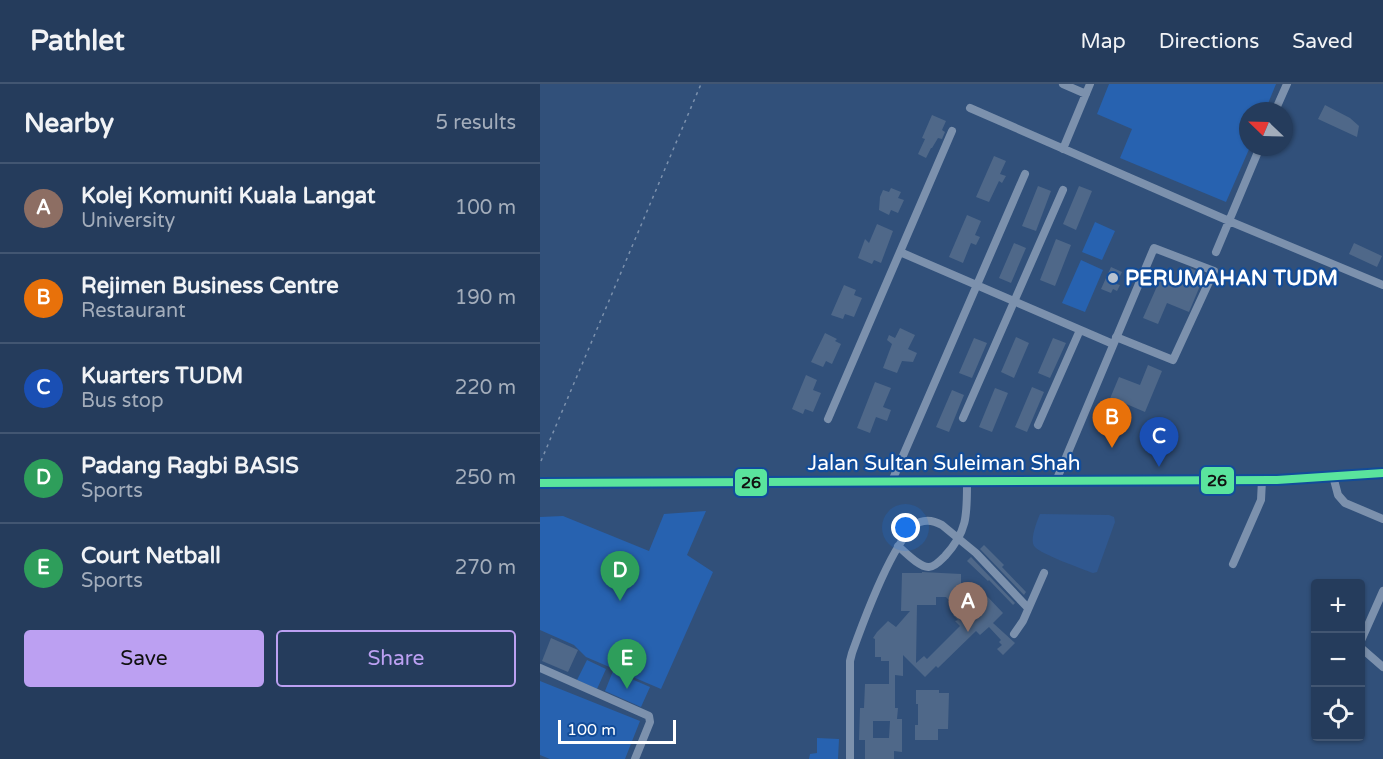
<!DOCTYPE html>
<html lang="en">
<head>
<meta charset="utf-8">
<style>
	body { margin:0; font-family:"Varela Round",sans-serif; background:#314765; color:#f1f3f6 }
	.controls { position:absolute; right:18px; bottom:18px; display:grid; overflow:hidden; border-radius:6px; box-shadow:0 2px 4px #0004 }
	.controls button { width:54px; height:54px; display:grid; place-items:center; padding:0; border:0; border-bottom:2px solid #425672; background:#253c5c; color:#f1f3f6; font:30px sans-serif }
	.compass { position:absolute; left:699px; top:18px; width:54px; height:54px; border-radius:50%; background:#253c5c; box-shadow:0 2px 4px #0004; rotate:293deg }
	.scale { position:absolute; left:18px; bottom:15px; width:118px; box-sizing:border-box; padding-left:6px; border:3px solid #fff; border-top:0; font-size:16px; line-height:21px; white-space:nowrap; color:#fff; -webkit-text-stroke:4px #124c99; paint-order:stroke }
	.you { position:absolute; left:366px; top:444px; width:21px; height:21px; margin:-15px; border:4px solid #fff; border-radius:50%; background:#1a73e8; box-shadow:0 0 0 9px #1a73e833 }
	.badge { display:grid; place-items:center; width:39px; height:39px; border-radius:50%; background:#bca0f2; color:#fff; font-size:20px; font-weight:700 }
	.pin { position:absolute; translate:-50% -50px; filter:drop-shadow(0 2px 3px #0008) }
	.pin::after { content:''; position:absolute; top:32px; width:21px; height:18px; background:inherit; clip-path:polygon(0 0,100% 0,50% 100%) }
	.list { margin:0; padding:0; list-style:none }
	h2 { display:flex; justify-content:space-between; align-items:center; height:78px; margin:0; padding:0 24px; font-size:26px }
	h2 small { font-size:20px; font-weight:400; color:#a3adbb }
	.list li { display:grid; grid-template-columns:39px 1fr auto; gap:18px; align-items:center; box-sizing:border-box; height:90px; padding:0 24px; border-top:2px solid #425672 }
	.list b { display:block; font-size:22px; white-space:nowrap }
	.list p { margin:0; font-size:20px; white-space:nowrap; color:#a3adbb }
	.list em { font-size:20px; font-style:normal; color:#a3adbb }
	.actions { display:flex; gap:12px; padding:18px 24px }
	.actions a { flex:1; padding:14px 0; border:2px solid #bca0f2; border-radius:6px; text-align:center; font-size:21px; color:#bca0f2 }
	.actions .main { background:#bca0f2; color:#111 }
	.icon { flex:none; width:33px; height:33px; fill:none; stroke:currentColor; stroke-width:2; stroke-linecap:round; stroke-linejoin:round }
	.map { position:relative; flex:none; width:843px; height:675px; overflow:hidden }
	header { display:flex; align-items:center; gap:36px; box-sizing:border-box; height:84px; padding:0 30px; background:#253c5c; border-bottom:2px solid #425672 }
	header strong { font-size:28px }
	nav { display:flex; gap:33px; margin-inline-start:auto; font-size:21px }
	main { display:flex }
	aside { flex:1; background:#253c5c }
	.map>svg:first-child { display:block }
	.green { fill:#2762b0 }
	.water { fill:#305890 }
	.building { fill:#4f6889; fill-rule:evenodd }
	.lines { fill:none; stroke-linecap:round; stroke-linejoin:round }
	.path { stroke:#7c91ad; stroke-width:1.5; stroke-dasharray:3 4.5; stroke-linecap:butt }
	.minor { stroke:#7c91ad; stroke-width:8 }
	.bus-1-casing { stroke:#124c99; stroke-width:12 }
	.bus-1 { stroke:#5ae49d; stroke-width:8 }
	.poi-dot { fill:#b7c2d0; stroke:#124c99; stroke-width:2 }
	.labels { text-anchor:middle; stroke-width:4.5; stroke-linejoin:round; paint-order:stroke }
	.poi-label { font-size:21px; font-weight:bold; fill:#fff; stroke:#124c99; text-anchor:start }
	.street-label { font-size:21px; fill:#fff; stroke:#124c99 }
	.line-badge { stroke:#124c99; stroke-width:2 }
	.pale-badge-label { font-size:16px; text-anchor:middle; font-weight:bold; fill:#111 }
</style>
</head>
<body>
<header>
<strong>Pathlet</strong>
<nav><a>Map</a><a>Directions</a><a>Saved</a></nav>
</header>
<main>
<aside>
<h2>Nearby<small>5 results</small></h2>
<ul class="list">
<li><span class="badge" style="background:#8d6e63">A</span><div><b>Kolej Komuniti Kuala Langat</b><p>University</p></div><em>100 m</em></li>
<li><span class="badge" style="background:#e8710a">B</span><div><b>Rejimen Business Centre</b><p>Restaurant</p></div><em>190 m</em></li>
<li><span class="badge" style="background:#1a4fb4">C</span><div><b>Kuarters TUDM</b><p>Bus stop</p></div><em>220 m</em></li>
<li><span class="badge" style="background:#2e9e5b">D</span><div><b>Padang Ragbi BASIS</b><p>Sports</p></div><em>250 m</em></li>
<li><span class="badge" style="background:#2e9e5b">E</span><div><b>Court Netball</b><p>Sports</p></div><em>270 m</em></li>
</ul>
<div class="actions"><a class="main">Save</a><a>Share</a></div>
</aside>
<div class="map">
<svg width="843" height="675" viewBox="0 0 843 675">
	<rect width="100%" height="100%" fill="#31507a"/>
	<!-- green -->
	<path class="green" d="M 569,0 L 736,0 L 725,27 L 708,27 L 708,63 L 710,63 L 686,118 L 580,74 L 592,45 L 557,30 Z
		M 555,138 L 575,147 L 562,176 L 542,168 Z
		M 541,176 L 563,186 L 545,228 L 522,219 Z
		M 166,427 L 147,471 L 173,488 L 121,605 L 46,573 L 34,561 L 0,546 L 0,433 L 23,432 L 109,467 L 124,430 Z
		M 47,576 L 66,585 L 57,605 L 37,596 Z
		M 73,587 L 110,603 L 101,623 L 65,607 Z
		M 0,597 L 100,637 L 85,675 L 10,675 L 0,671 Z
		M 277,654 L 299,655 L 298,675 L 269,675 L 270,670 L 277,669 Z"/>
	<!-- water -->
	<path class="water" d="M 500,430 L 569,431 L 574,433 L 575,438 L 557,488 L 553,489 C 542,485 501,470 495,463 C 489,457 497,437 500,430 Z"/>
	<!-- building -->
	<path class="building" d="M 785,21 L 810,34 L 819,42 L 817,53 L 778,35 Z
		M 392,31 L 406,37 L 402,46 L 405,48 L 402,55 L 398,54 L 392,64 L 391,64 L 386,74 L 378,70 L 385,55 L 382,54 Z
		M 454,72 L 466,77 L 460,90 L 466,92 L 462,99 L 459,97 L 449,118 L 436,113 Z
		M 498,102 L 511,107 L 496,147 L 482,142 Z
		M 539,102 L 552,107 L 536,146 L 523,140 Z
		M 351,104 L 361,108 L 358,114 L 364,116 L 358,129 L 351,126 L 349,131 L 339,126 L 340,113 L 343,106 L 349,108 Z
		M 427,131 L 441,137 L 435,151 L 440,153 L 436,161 L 431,159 L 423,179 L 409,173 Z
		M 337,140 L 353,147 L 341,179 L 334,176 L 332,180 L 318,174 L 325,155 L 329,159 Z
		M 516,155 L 531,161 L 515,202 L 500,196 Z
		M 474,159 L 486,164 L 471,199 L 459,194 Z
		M 814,159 L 842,172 L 837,183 L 809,170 Z
		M 571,183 L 582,188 L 576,200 L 580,201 L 577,207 L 573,205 L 571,209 L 561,205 Z
		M 650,184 L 665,190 L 649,228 L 627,219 L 618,240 L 603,234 L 622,191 L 643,200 Z
		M 304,201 L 316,206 L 314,211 L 322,214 L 314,233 L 305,230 L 303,235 L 291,231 Z
		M 360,244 L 375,251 L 368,265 L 377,269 L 373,278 L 362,277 L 357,289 L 343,284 L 352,260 L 347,256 L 349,251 L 355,254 Z
		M 285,249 L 297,255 L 295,257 L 301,260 L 292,280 L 286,277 L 283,283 L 271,278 Z
		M 476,253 L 489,259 L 474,294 L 461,288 Z
		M 434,254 L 447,259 L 432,294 L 419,289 Z
		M 513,254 L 526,259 L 510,294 L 498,289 Z
		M 608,281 L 622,287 L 605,328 L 584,319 L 575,342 L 561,336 L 579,293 L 600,301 Z
		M 266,291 L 277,296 L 273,306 L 281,309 L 273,328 L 265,325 L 263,330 L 252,325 Z
		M 335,298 L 351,304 L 343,323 L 351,326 L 347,337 L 336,333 L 330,349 L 317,344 Z
		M 492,303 L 504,308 L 487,348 L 475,343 Z
		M 455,304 L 468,309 L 452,348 L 439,343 Z
		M 412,306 L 424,311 L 409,348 L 396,343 Z
		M 444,461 L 464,481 L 462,483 L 486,508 L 484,511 L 440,465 Z
		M 431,473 L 475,519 L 473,521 L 449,496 L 448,497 L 427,477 Z
		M 382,488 L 421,490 L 421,499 L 437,516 L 444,509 L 463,529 L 453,539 L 475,559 L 463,571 L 457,565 L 462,561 L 459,558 L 461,556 L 449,543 L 440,551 L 436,547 L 398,584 L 396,582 L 385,593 L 363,571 L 363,592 L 355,591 L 355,624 L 358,624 L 357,635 L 362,635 L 362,668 L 354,667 L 354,675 L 325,675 L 325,656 L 319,656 L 320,624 L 324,624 L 325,600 L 349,600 L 349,577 L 341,577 L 341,573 L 335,573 L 335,555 L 333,554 L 337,548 L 348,537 L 356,543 L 370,527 L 361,527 L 362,489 L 382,489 ZM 396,513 L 406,513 L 418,526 L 413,531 L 418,536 L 415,537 L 420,542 L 387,575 L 384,572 L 376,579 L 377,521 L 396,521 ZM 333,637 L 350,637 L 349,654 L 333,654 Z
		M 11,554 L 38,566 L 28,588 L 2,577 Z
		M 376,606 L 399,606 L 399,609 L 409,609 L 408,645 L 398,645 L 398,656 L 375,656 L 375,641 L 378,641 L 378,620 L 376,620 Z"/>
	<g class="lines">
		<!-- path -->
		<path class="path" d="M 1,377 L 161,0"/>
		<!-- minor -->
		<path class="minor" d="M 523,0 L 546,10
			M 430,24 L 689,137 L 843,201
			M 735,27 L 747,0
			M 523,65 L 550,0
			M 360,168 L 573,260
			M 676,168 L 720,63
			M 423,334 L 523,106
			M 288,335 L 412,47
			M 498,341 L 540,246
			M 793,392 L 798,411 L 805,419 L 843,435
			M 352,397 L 485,90
			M 516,397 L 614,164 L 674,187 L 633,276 L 576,253
			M 0,399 L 737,396 L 843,389
			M 358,462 C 365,468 380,484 389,483 C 395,483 401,476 405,472 C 428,447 427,430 427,397
			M 693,480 L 721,416 L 722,396
			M 474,550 L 483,537 L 504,489
			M 820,559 L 843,507
			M 820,563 L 843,583
			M 0,584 L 109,632 L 110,638 L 95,675
			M 310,675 L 310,577 L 312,569 C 322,541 355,450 380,438 C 388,435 395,437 402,441 L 436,469 L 488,524"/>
		<defs>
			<path id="bus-1" d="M 0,399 L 737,396 L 843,389"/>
		</defs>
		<!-- bus-1 casing -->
		<use href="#bus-1" class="bus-1-casing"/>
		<!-- bus-1 -->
		<use href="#bus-1" class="bus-1"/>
	</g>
	<!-- markers -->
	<circle class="poi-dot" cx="573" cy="194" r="6"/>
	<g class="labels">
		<!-- poi labels -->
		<g class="poi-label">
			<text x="585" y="201">PERUMAHAN TUDM</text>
		</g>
		<!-- street labels -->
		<g class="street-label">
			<text x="404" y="386">Jalan Sultan Suleiman Shah</text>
		</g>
	</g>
	<g class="line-badge">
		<rect x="660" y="382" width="35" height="29" rx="6" fill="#5ae49d"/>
		<rect x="194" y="384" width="34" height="29" rx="6" fill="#5ae49d"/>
	</g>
	<g class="pale-badge-label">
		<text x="677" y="402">26</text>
		<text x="211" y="404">26</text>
	</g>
</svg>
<div class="controls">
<button>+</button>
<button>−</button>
<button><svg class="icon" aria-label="locate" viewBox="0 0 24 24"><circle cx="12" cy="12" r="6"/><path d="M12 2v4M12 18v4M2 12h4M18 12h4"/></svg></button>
</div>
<svg class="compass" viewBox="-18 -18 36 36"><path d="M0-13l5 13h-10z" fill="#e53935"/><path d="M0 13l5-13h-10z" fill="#a3adbb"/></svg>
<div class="scale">100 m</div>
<div class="you"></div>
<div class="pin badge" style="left:428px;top:548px;background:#8d6e63">A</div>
<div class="pin badge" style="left:572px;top:364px;background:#e8710a">B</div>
<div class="pin badge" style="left:619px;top:383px;background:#1a4fb4">C</div>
<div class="pin badge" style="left:80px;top:517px;background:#2e9e5b">D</div>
<div class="pin badge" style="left:87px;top:605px;background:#2e9e5b">E</div>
</div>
</main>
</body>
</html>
